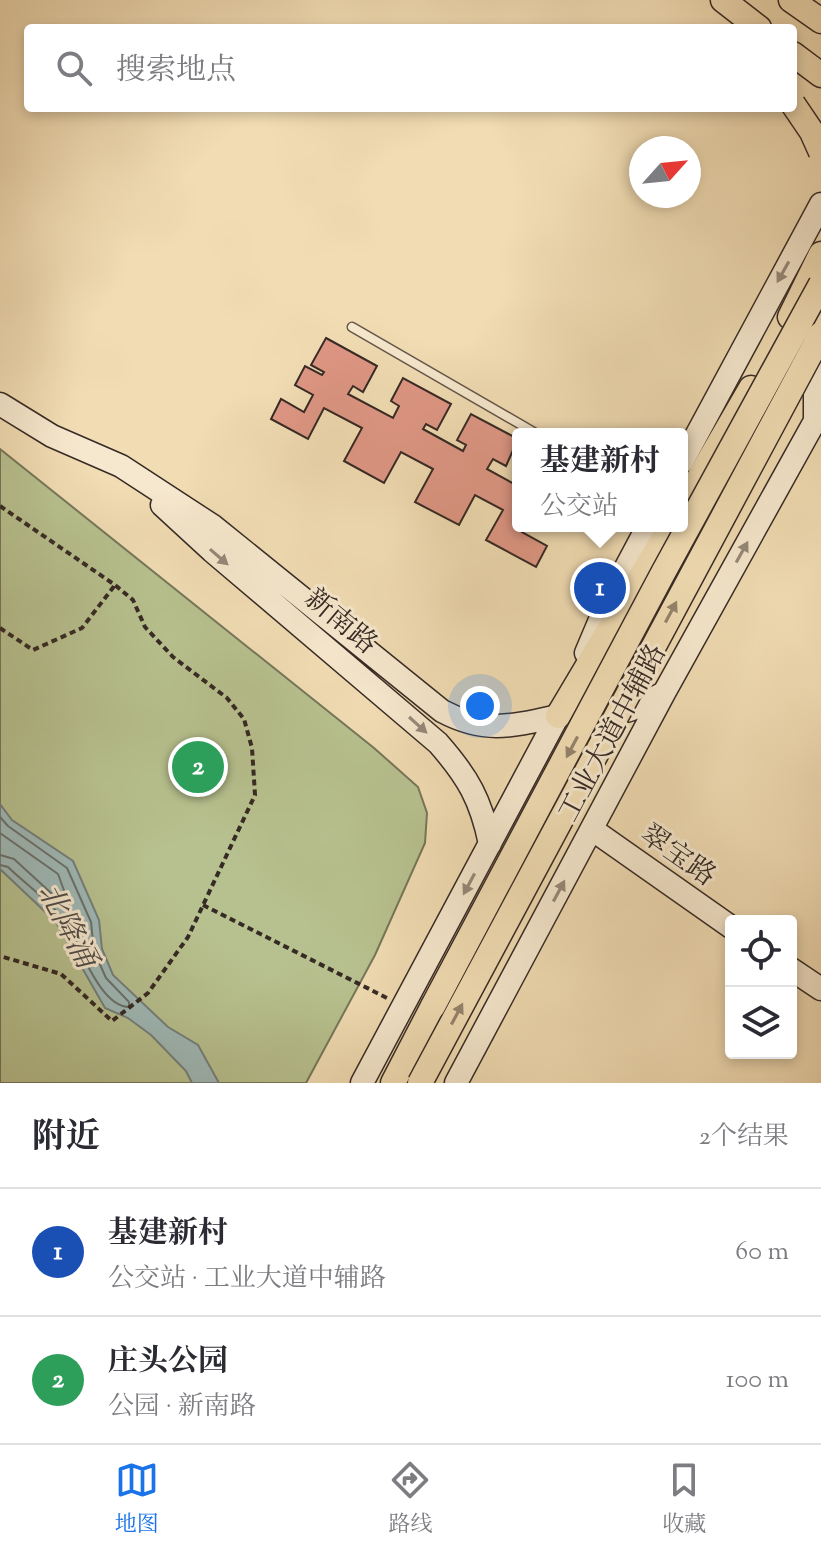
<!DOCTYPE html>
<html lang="zh">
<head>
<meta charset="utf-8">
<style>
	body { margin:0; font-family:"Sorts Mill Goudy","Noto Serif SC",serif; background:#f2f2f3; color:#2b2b33 }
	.controls { position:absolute; right:24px; bottom:24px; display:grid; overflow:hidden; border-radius:8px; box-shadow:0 4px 12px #0003 }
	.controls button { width:72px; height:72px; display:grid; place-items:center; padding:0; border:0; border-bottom:2px solid #e1e1e2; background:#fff; color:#2b2b33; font:40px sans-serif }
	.compass { position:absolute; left:629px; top:136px; width:72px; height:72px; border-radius:50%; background:#fff; box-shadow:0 4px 12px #0003; rotate:63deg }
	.you { position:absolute; left:480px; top:706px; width:28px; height:28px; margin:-20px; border:6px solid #fff; border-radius:50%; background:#1a73e8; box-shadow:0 0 0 12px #1a73e833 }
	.badge { display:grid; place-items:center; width:52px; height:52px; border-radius:50%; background:#1a73e8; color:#fff; font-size:26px; font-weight:700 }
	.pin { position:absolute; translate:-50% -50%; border:4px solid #fff; box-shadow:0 2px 8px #0006 }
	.popup { position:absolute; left:512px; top:428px; width:176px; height:104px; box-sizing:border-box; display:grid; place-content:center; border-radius:8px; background:#fff; filter:drop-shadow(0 2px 6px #0005); font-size:26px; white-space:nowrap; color:#7c7c81 }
	.popup b { font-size:30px; color:#2b2b33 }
	.popup::after { content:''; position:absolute; left:50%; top:100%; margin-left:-16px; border:16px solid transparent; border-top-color:#fff }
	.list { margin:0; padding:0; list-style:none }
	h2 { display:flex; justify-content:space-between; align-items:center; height:104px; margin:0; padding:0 32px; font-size:34px }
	h2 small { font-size:26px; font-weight:400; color:#7c7c81 }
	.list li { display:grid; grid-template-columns:52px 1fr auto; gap:24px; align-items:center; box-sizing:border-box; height:128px; padding:0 32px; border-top:2px solid #e1e1e2 }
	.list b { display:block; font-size:30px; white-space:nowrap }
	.list p { margin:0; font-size:26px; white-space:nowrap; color:#7c7c81 }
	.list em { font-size:26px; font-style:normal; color:#7c7c81 }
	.icon { flex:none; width:44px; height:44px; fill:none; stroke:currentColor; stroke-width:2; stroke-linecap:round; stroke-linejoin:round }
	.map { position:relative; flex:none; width:821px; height:1083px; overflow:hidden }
	.search { position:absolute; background:#fff; box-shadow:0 4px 12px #0003; left:24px; right:24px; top:24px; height:88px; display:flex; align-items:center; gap:20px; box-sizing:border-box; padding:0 28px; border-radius:8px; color:#7c7c81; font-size:30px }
	.sheet { height:360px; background:#fff }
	nav { display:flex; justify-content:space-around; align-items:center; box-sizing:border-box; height:112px; border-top:2px solid #e1e1e2; background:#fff; font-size:22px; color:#7c7c81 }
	nav a { display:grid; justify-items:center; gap:4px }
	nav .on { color:#1a73e8 }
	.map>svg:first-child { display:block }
	.green { fill:#b7c18f; stroke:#76765a; stroke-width:2 }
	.water { fill:#9fb9b7; stroke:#75807d; stroke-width:2 }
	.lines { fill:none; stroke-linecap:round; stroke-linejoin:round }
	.shore { stroke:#6a726e; stroke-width:2 }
	.building { fill:#df9785; stroke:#362a25; stroke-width:2 }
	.lane-casing { stroke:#655648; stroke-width:11 }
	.secondary-casing { stroke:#362a25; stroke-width:25 }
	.primary-casing { stroke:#362a25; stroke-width:27 }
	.path { stroke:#362a25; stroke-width:4; stroke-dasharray:6 4; stroke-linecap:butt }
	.lane { stroke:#f6e8ce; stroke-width:8 }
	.secondary { stroke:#f6e8ce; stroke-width:22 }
	.primary { stroke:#f1dcb3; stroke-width:24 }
	.primary-bridge-casing { stroke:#362a25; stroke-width:27; stroke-linecap:butt }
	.primary-bridge { stroke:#f1dcb3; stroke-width:24 }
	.oneway { fill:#96897a }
	.oneway2 { fill:#94836c }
	.labels { text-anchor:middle; stroke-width:6; stroke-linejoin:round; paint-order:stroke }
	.street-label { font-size:28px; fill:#362a25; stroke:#f6e8ce }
	.water-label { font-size:30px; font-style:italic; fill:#504e4a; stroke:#f6e8ce }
</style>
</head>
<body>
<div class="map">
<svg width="821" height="1083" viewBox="0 0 821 1083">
	<rect width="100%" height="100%" fill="#f1dcb3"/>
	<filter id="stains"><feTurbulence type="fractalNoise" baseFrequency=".0025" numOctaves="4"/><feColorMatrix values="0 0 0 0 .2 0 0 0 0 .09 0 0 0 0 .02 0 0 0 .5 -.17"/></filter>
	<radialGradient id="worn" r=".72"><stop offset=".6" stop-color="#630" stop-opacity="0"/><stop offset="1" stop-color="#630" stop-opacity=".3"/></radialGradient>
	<!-- green -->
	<path class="green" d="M 0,449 L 374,748 L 418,787 L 427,813 L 425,843 L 375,955 L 306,1083 L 0,1083 Z"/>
	<!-- water -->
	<path class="water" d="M 0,804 L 12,820 L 73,861 L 99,920 L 102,949 L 113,975 L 168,1027 L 198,1045 L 219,1083 L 192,1083 L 186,1071 L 151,1035 L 128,1018 L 105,1008 L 56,922 L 0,869 Z"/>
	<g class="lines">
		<!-- shore -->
		<path class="shore" d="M 0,817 L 8,826 L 67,868 L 91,922 L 94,951 L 106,978 L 129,1002 L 129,1007 C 99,1007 79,942 63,919 C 54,905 22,881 8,867 L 0,865
			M 0,833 L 58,874 L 69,904 L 63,904 L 14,859 L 0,855"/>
	</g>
	<!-- building -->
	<path class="building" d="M 326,338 L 377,366 L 363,392 L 353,386 L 348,394 L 393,418 L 399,406 L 391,401 L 403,378 L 451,404 L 437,430 L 426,424 L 423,429 L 463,451 L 466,445 L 457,440 L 471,414 L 518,439 L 506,466 L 493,459 L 487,469 L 518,486 L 518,526 L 525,526 L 522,532 L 547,546 L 536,567 L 486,540 L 503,510 L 475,495 L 459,525 L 415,502 L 433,469 L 401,452 L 384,483 L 344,461 L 362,428 L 324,408 L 308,439 L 271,419 L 281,399 L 304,412 L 313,395 L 295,385 L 305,366 L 322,375 L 324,372 L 311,365 Z"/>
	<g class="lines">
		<defs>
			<path id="lane" d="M 352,327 L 537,434"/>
			<path id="secondary" d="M 0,404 L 52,436 L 121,466 L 213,526 L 442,711 C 485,734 513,726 558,716
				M 815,422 L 815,394 L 821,369
				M 682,462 L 821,204
				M 162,505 L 212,551 L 438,743 C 468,777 481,800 490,844
				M 586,653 L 608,601 L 648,526
				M 589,690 L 588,699 C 616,725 635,707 664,693
				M 593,830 L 731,927
				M 791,969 L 821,989
				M 362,1083 L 561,710
				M 456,1083 L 664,693 L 821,410"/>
			<path id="primary" d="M 723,0 L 759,28
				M 791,0 L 821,21
				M 793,54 L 821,75
				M 790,317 L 821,254
				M 682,507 L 751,388
				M 558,716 L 671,526
				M 393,1083 L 433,1006"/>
		</defs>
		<!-- lane casing -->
		<use href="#lane" class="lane-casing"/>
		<!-- secondary casing -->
		<use href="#secondary" class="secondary-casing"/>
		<!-- primary casing -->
		<use href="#primary" class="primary-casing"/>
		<!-- path -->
		<path class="path" d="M 0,506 L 115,585 L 133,600 L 145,627 L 173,657 L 227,698 L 244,719 L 252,748 L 255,795 L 188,937 L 148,993 L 112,1021 L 61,974 L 0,956
			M 0,628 L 33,650 L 82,628 L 115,585
			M 203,905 L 387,998"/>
		<!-- lane -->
		<use href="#lane" class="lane"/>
		<!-- secondary -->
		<use href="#secondary" class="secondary"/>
		<!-- primary -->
		<use href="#primary" class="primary"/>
		<defs>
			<path id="primary-bridge" d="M 793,104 L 812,132 L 821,152
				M 433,1006 L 663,573 L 821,284
				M 420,1083 L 821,334"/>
		</defs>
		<!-- primary-bridge casing -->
		<use href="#primary-bridge" class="primary-bridge-casing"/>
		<!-- primary-bridge -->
		<use href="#primary-bridge" class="primary-bridge"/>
	</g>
	<!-- one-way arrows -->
	<defs><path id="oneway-solid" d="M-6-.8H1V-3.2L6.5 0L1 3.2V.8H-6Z" transform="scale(2)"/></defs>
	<g class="oneway">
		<use href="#oneway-solid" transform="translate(783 272) rotate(119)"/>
		<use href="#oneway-solid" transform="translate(742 552) rotate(-61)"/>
		<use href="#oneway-solid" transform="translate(219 557) rotate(41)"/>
		<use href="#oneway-solid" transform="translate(418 725) rotate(42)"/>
		<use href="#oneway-solid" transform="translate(469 884) rotate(118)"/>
		<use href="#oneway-solid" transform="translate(559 891) rotate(-62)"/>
	</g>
	<g class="oneway2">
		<use href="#oneway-solid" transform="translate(671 612) rotate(-62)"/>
		<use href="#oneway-solid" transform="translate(572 747) rotate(118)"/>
		<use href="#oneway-solid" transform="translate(457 1014) rotate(-62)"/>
	</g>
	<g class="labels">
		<!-- street labels -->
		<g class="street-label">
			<text transform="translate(342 620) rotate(40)" y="10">新南路</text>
			<text transform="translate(611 732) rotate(-62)" y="10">工业大道中辅路</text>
			<text transform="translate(679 854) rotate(35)" y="10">翠宝路</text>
		</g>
		<!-- water labels -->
		<g class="water-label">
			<text transform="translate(68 925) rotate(62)" y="10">北降涌</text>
		</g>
	</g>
	<rect width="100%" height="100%" filter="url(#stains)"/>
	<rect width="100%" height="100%" fill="url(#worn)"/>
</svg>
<div class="controls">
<button><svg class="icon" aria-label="locate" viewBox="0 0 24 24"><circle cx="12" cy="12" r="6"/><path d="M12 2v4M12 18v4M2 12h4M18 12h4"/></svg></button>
<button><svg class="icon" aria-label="layers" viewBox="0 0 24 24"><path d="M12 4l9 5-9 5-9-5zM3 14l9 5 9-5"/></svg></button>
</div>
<svg class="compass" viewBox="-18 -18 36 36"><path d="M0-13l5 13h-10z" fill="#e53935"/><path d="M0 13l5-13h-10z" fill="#7c7c81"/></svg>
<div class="you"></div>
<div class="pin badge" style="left:600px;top:588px;background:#1a4fb4">1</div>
<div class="popup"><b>基建新村</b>公交站</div>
<div class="pin badge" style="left:198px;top:767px;background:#2e9e5b">2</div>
<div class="search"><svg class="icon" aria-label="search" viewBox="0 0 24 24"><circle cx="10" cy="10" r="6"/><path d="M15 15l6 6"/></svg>搜索地点</div>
</div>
<section class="sheet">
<h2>附近<small>2个结果</small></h2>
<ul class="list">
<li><span class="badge" style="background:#1a4fb4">1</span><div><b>基建新村</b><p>公交站 · 工业大道中辅路</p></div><em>60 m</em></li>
<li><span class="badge" style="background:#2e9e5b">2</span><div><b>庄头公园</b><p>公园 · 新南路</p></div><em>100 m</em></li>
</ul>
</section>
<nav>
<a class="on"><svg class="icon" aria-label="map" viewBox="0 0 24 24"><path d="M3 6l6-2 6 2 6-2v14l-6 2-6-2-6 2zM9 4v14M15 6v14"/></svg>地图</a>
<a><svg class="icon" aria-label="directions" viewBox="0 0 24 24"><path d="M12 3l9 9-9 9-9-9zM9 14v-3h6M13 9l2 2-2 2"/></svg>路线</a>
<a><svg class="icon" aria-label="saved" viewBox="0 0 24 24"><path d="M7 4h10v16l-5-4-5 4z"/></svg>收藏</a>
</nav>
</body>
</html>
